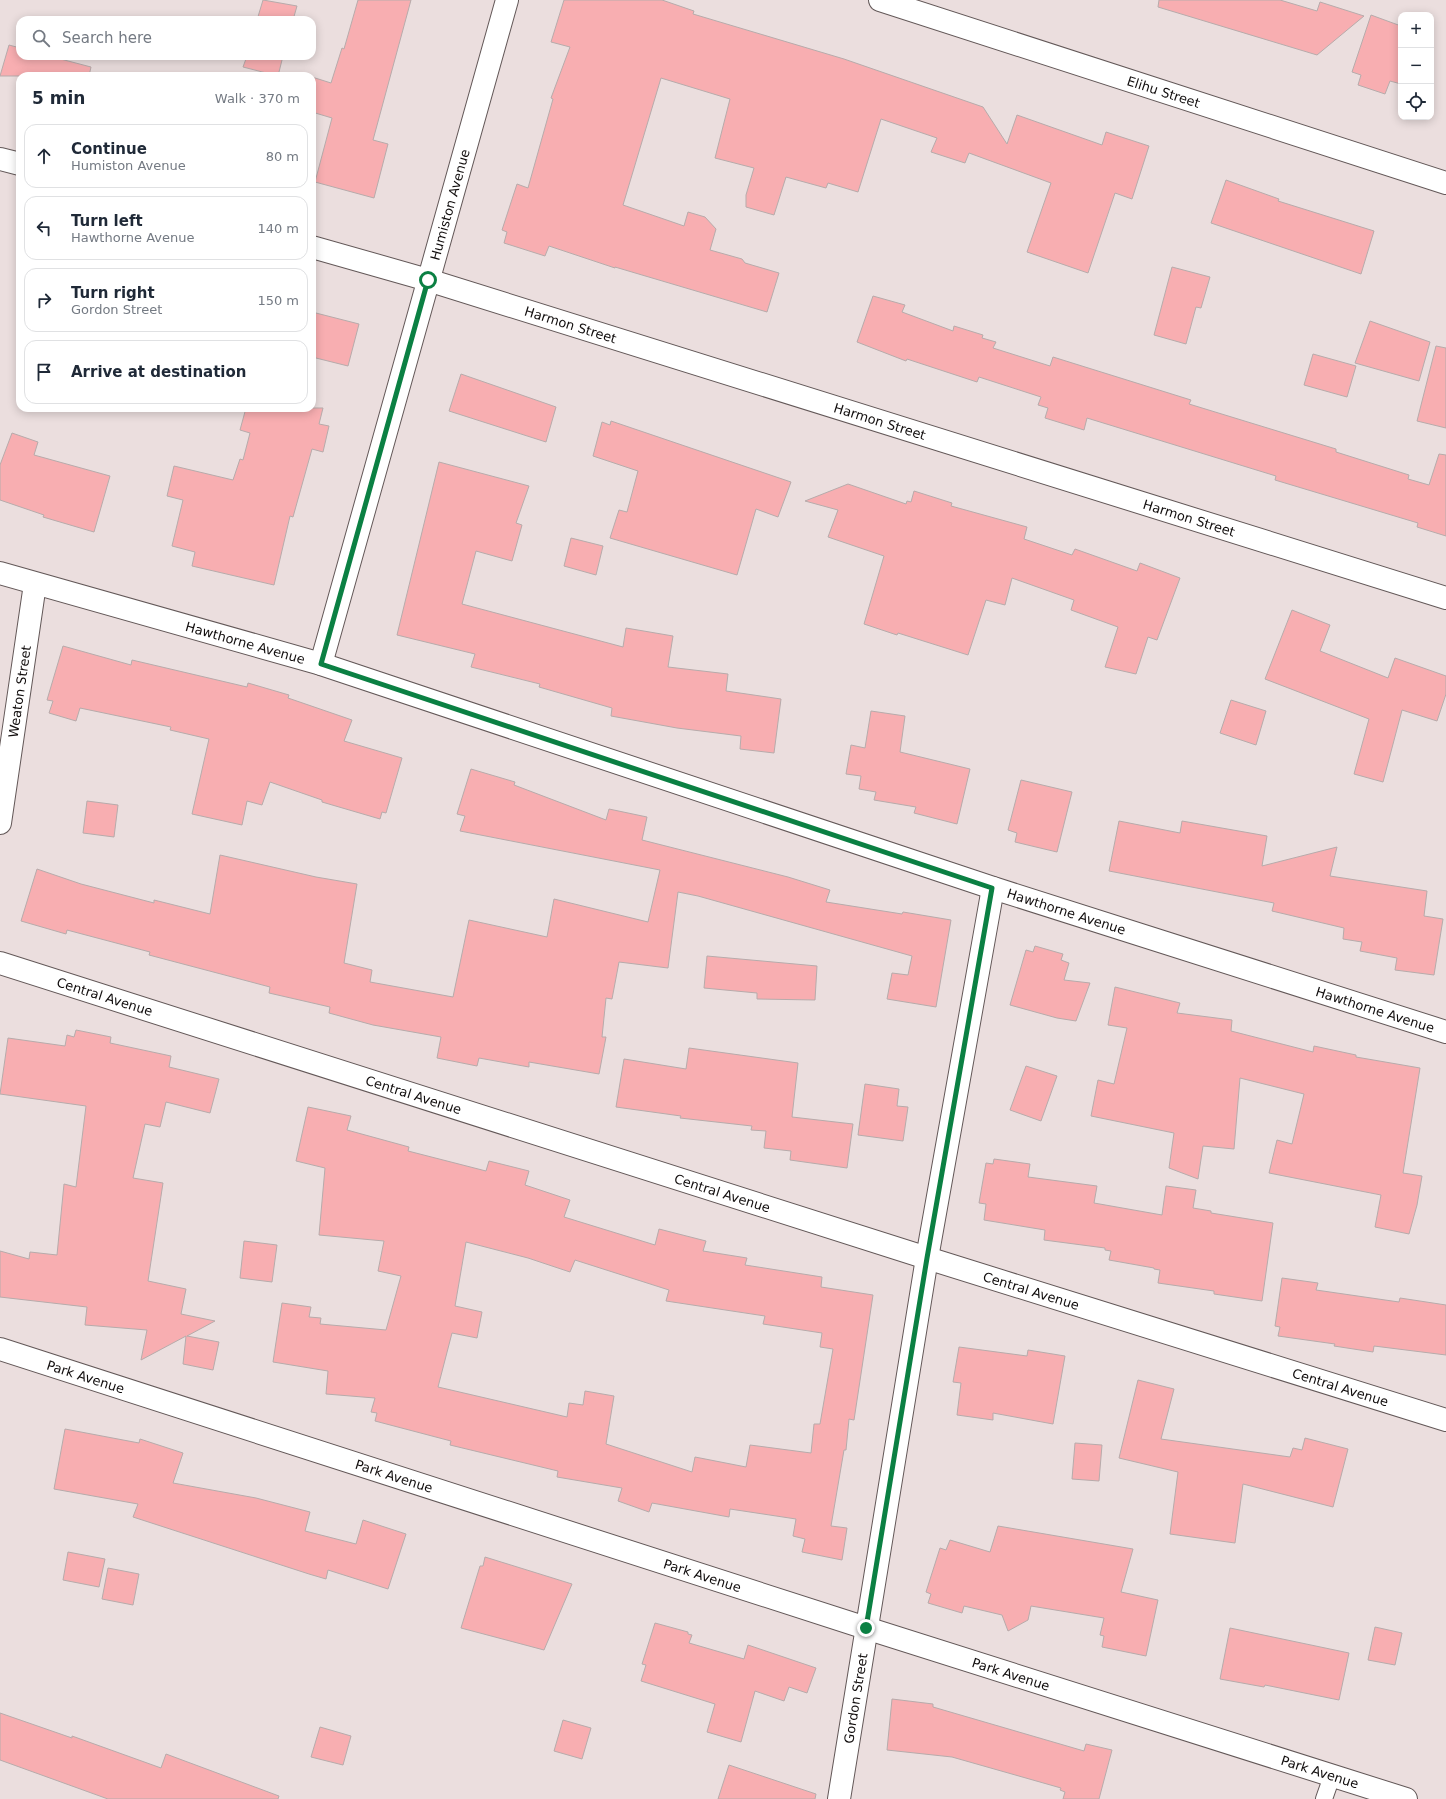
<!DOCTYPE html>
<html lang="en">
<head>
<meta charset="utf-8">
<style>
	body { margin:0; font-family:"DejaVu Sans",sans-serif; background:#f2f2f3; color:#1f2937 }
	.controls { position:absolute; right:12px; top:12px; display:grid; overflow:hidden; border-radius:8px; box-shadow:0 2px 10px #0003 }
	.controls button { width:36px; height:36px; display:grid; place-items:center; padding:0; border:0; border-bottom:1px solid #e0e1e3; background:#fff; color:#1f2937; font:20px sans-serif }
	.stop { position:absolute; width:12px; height:12px; margin:-9px; border:3px solid #0b8043; border-radius:50%; background:#fff }
	.stop.end { background:#0b8043; border-color:#fff; box-shadow:0 1px 4px #0008 }
	.list { margin:0; padding:0; list-style:none }
	h2 { display:flex; justify-content:space-between; align-items:center; height:52px; margin:0; padding:0 16px; font-size:17px }
	h2 small { font-size:13px; font-weight:400; color:#747a83 }
	.list li { display:grid; grid-template-columns:26px 1fr auto; gap:12px; align-items:center; box-sizing:border-box; height:64px; margin:0 8px 8px; padding:0 8px; border:1px solid #e0e1e3; border-radius:12px }
	.list b { display:block; font-size:15px; white-space:nowrap }
	.list p { margin:0; font-size:13px; white-space:nowrap; color:#747a83 }
	.list em { font-size:13px; font-style:normal; color:#747a83 }
	.icon { flex:none; width:22px; height:22px; fill:none; stroke:currentColor; stroke-width:2; stroke-linecap:round; stroke-linejoin:round }
	.map { position:relative; flex:none; width:1446px; height:1799px; overflow:hidden }
	.search { position:absolute; background:#fff; box-shadow:0 2px 10px #0003; left:16px; top:16px; width:300px; height:44px; display:flex; align-items:center; gap:10px; box-sizing:border-box; padding:0 14px; border-radius:12px; color:#747a83; font-size:15px }
	.panel { position:absolute; background:#fff; box-shadow:0 2px 10px #0003; left:16px; top:72px; width:300px; height:340px; border-radius:12px }
	.map>svg:first-child { display:block }
	.building { fill:#f8aeb1; stroke:#b7abab; fill-rule:evenodd }
	.lines { fill:none; stroke-linecap:round; stroke-linejoin:round }
	.service-casing { stroke:#635858; stroke-width:18 }
	.minor-casing { stroke:#635858; stroke-width:24 }
	.service { stroke:#fff; stroke-width:16 }
	.minor { stroke:#fff; stroke-width:22 }
	.route { stroke:#0b8043; stroke-width:5 }
	.labels { text-anchor:middle; stroke-width:3; stroke-linejoin:round; paint-order:stroke }
	.street-label { font-size:13px; fill:#110d0d; stroke:#f8ebeb }
</style>
</head>
<body>
<div class="map">
<svg width="1446" height="1799" viewBox="0 0 1446 1799">
	<rect width="100%" height="100%" fill="#ebdede"/>
	<!-- building -->
	<path class="building" d="M 263,0 L 297,6 L 293,20 L 257,20 Z
		M 358,0 L 411,0 L 373,140 L 388,144 L 374,198 L 315,182 L 332,118 L 312,112 L 312,77 L 331,83 L 342,48 L 344,49 Z
		M 564,0 L 662,0 L 694,11 L 693,14 L 844,59 L 983,107 L 1007,144 L 1017,115 L 1102,145 L 1106,132 L 1149,146 L 1132,199 L 1115,193 L 1088,273 L 1027,252 L 1051,183 L 969,153 L 965,163 L 931,152 L 937,138 L 881,119 L 858,192 L 828,183 L 826,188 L 786,177 L 774,215 L 746,207 L 746,195 L 754,168 L 715,158 L 730,99 L 661,78 L 623,205 L 684,226 L 688,212 L 705,217 L 716,229 L 710,250 L 742,259 L 745,263 L 779,273 L 767,312 L 615,267 L 615,268 L 549,246 L 545,256 L 504,243 L 507,232 L 502,230 L 517,184 L 528,188 L 553,99 L 551,98 L 570,47 L 551,42 Z
		M 1159,0 L 1280,0 L 1317,11 L 1320,2 L 1364,16 L 1317,55 L 1158,7 Z
		M 1371,15 L 1401,26 L 1401,84 L 1390,81 L 1385,94 L 1358,85 L 1361,75 L 1352,72 Z
		M 9,45 L 20,48 L 20,56 L 49,56 L 91,67 L 89,76 L 0,76 Z
		M 247,56 L 283,56 L 278,76 L 243,67 Z
		M 1226,180 L 1279,199 L 1278,201 L 1374,231 L 1361,274 L 1211,223 Z
		M 1172,267 L 1210,277 L 1201,308 L 1196,307 L 1186,344 L 1154,335 Z
		M 873,296 L 905,305 L 902,312 L 953,331 L 954,326 L 983,335 L 982,338 L 996,342 L 993,348 L 1050,366 L 1053,357 L 1191,400 L 1189,404 L 1336,449 L 1336,452 L 1409,475 L 1408,479 L 1429,485 L 1439,454 L 1446,455 L 1446,536 L 1417,527 L 1418,523 L 1275,480 L 1276,476 L 1087,418 L 1084,430 L 1045,418 L 1048,408 L 1038,405 L 1041,397 L 979,377 L 977,382 L 907,359 L 906,361 L 857,342 Z
		M 312,312 L 359,324 L 348,366 L 312,357 Z
		M 1370,321 L 1430,342 L 1419,381 L 1355,363 Z
		M 1436,346 L 1446,348 L 1446,428 L 1417,421 Z
		M 1313,354 L 1356,366 L 1347,397 L 1304,385 Z
		M 461,374 L 556,407 L 546,442 L 449,411 Z
		M 246,408 L 256,410 L 257,408 L 323,408 L 319,424 L 329,426 L 323,452 L 312,449 L 293,517 L 290,516 L 274,585 L 192,566 L 195,552 L 172,546 L 183,500 L 167,496 L 174,466 L 233,480 L 240,459 L 243,460 L 250,433 L 240,430 Z
		M 611,421 L 791,482 L 778,517 L 756,509 L 737,575 L 610,538 L 619,510 L 627,512 L 638,471 L 593,456 L 602,422 L 610,425 Z
		M 12,433 L 38,442 L 34,455 L 110,476 L 94,532 L 43,517 L 44,515 L 0,500 L 0,465 Z
		M 439,462 L 529,486 L 516,523 L 522,525 L 512,561 L 476,551 L 462,604 L 623,647 L 626,628 L 673,636 L 668,667 L 728,674 L 726,691 L 781,699 L 774,753 L 740,749 L 741,736 L 677,728 L 611,716 L 612,708 L 539,687 L 540,684 L 471,667 L 475,654 L 397,635 Z
		M 848,484 L 906,504 L 907,501 L 911,502 L 914,491 L 952,503 L 951,506 L 1027,527 L 1024,539 L 1072,555 L 1075,549 L 1137,571 L 1140,563 L 1180,578 L 1157,640 L 1148,637 L 1136,674 L 1105,667 L 1118,627 L 1071,610 L 1074,600 L 1012,578 L 1005,605 L 986,600 L 968,655 L 898,633 L 897,635 L 864,624 L 884,556 L 828,537 L 838,510 L 805,501 Z
		M 571,538 L 603,546 L 596,575 L 564,566 Z
		M 1292,610 L 1330,625 L 1320,651 L 1388,678 L 1395,658 L 1446,676 L 1446,694 L 1437,721 L 1402,710 L 1383,782 L 1354,774 L 1369,719 L 1265,679 Z
		M 63,646 L 131,665 L 132,660 L 247,687 L 248,683 L 289,695 L 288,698 L 352,720 L 344,741 L 402,758 L 386,813 L 382,812 L 380,819 L 322,802 L 322,800 L 270,782 L 262,805 L 247,801 L 242,825 L 192,814 L 209,739 L 170,730 L 171,727 L 80,708 L 76,721 L 49,713 L 53,701 L 47,700 Z
		M 1231,700 L 1266,711 L 1256,745 L 1220,733 Z
		M 871,711 L 905,716 L 900,752 L 970,769 L 957,824 L 914,813 L 916,807 L 874,800 L 876,792 L 859,789 L 861,776 L 846,774 L 851,745 L 865,748 Z
		M 471,769 L 515,782 L 514,785 L 606,820 L 609,809 L 647,817 L 642,840 L 788,877 L 830,890 L 826,902 L 902,914 L 903,912 L 951,920 L 936,1007 L 887,999 L 892,973 L 908,975 L 912,956 L 698,896 L 678,892 L 668,968 L 619,962 L 612,999 L 606,998 L 602,1037 L 606,1037 L 599,1074 L 529,1062 L 529,1067 L 479,1058 L 477,1066 L 437,1058 L 441,1037 L 373,1025 L 329,1013 L 330,1007 L 269,993 L 270,987 L 149,955 L 150,952 L 67,930 L 66,934 L 21,921 L 37,869 L 81,884 L 154,903 L 154,900 L 210,914 L 220,855 L 316,877 L 357,884 L 344,963 L 372,970 L 370,982 L 453,997 L 469,920 L 547,937 L 554,899 L 648,922 L 660,870 L 460,831 L 465,816 L 457,814 Z
		M 1021,780 L 1072,792 L 1057,852 L 1015,842 L 1017,833 L 1008,830 Z
		M 87,801 L 118,805 L 114,837 L 83,833 Z
		M 1119,821 L 1180,833 L 1182,821 L 1267,836 L 1262,866 L 1337,847 L 1330,876 L 1427,891 L 1424,916 L 1443,919 L 1434,975 L 1395,970 L 1397,958 L 1360,951 L 1362,942 L 1343,939 L 1344,928 L 1272,911 L 1274,903 L 1109,871 Z
		M 1035,946 L 1063,954 L 1061,960 L 1069,963 L 1064,980 L 1090,983 L 1076,1021 L 1057,1018 L 1010,1005 L 1026,950 L 1033,952 Z
		M 707,956 L 817,966 L 815,1000 L 757,999 L 757,993 L 704,988 Z
		M 1115,987 L 1180,1003 L 1177,1013 L 1232,1020 L 1231,1031 L 1313,1052 L 1314,1046 L 1356,1055 L 1356,1057 L 1420,1068 L 1403,1173 L 1422,1176 L 1417,1205 L 1409,1234 L 1375,1227 L 1381,1195 L 1269,1173 L 1277,1140 L 1292,1144 L 1304,1094 L 1240,1078 L 1234,1149 L 1203,1146 L 1198,1179 L 1169,1168 L 1174,1133 L 1091,1116 L 1098,1080 L 1114,1084 L 1127,1028 L 1108,1025 Z
		M 76,1030 L 111,1037 L 110,1043 L 171,1056 L 169,1067 L 219,1079 L 210,1113 L 166,1102 L 160,1127 L 145,1124 L 133,1178 L 163,1183 L 148,1281 L 186,1289 L 181,1314 L 215,1321 L 187,1336 L 219,1342 L 213,1370 L 183,1364 L 186,1336 L 141,1360 L 147,1330 L 85,1325 L 87,1307 L 0,1297 L 0,1251 L 29,1259 L 30,1252 L 57,1255 L 64,1184 L 76,1187 L 86,1106 L 0,1094 L 8,1038 L 65,1046 L 67,1035 L 74,1037 Z
		M 689,1048 L 798,1063 L 792,1117 L 853,1124 L 847,1168 L 790,1160 L 791,1151 L 764,1148 L 766,1131 L 751,1130 L 752,1126 L 680,1118 L 681,1116 L 616,1107 L 624,1059 L 686,1069 Z
		M 1026,1066 L 1057,1076 L 1041,1121 L 1010,1110 Z
		M 865,1084 L 899,1089 L 897,1106 L 908,1107 L 903,1141 L 858,1135 Z
		M 308,1107 L 351,1116 L 347,1130 L 409,1147 L 408,1151 L 486,1171 L 489,1161 L 529,1171 L 525,1185 L 570,1200 L 564,1217 L 655,1245 L 659,1229 L 706,1241 L 703,1251 L 747,1258 L 745,1265 L 822,1277 L 821,1287 L 873,1295 L 854,1420 L 849,1419 L 846,1450 L 844,1450 L 831,1526 L 847,1528 L 842,1560 L 802,1552 L 805,1539 L 793,1536 L 796,1519 L 730,1509 L 729,1517 L 652,1503 L 649,1512 L 618,1501 L 622,1488 L 557,1477 L 558,1471 L 450,1445 L 451,1441 L 375,1421 L 377,1413 L 371,1412 L 375,1398 L 326,1394 L 328,1371 L 273,1362 L 282,1303 L 311,1307 L 309,1317 L 321,1318 L 320,1324 L 386,1330 L 401,1276 L 378,1271 L 384,1241 L 319,1235 L 325,1168 L 296,1161 ZM 466,1242 L 528,1258 L 570,1272 L 575,1260 L 669,1290 L 666,1301 L 765,1316 L 763,1324 L 822,1333 L 820,1347 L 833,1349 L 820,1424 L 814,1424 L 811,1453 L 750,1445 L 746,1467 L 695,1457 L 692,1472 L 606,1444 L 614,1396 L 585,1391 L 583,1405 L 569,1403 L 567,1417 L 438,1387 L 452,1333 L 477,1338 L 482,1312 L 455,1306 Z
		M 994,1159 L 1030,1164 L 1028,1177 L 1097,1186 L 1094,1203 L 1162,1215 L 1166,1186 L 1196,1190 L 1193,1208 L 1211,1211 L 1211,1213 L 1273,1223 L 1262,1301 L 1214,1294 L 1214,1291 L 1158,1283 L 1160,1270 L 1154,1269 L 1154,1268 L 1109,1260 L 1111,1251 L 1105,1250 L 1105,1248 L 1044,1240 L 1045,1230 L 984,1220 L 986,1204 L 979,1203 L 986,1163 L 993,1164 Z
		M 244,1241 L 277,1245 L 272,1282 L 240,1278 Z
		M 1282,1278 L 1318,1283 L 1316,1290 L 1399,1302 L 1400,1298 L 1446,1305 L 1446,1355 L 1374,1346 L 1373,1352 L 1334,1346 L 1335,1344 L 1278,1336 L 1280,1327 L 1275,1326 Z
		M 959,1347 L 1027,1356 L 1028,1350 L 1065,1356 L 1053,1424 L 993,1413 L 993,1420 L 957,1415 L 961,1383 L 953,1382 Z
		M 1138,1380 L 1174,1389 L 1161,1439 L 1290,1457 L 1293,1448 L 1302,1450 L 1305,1438 L 1348,1449 L 1333,1507 L 1243,1484 L 1235,1543 L 1170,1534 L 1178,1472 L 1119,1458 Z
		M 65,1429 L 139,1443 L 140,1439 L 183,1453 L 173,1483 L 256,1498 L 310,1512 L 305,1531 L 356,1544 L 363,1520 L 406,1534 L 388,1589 L 328,1570 L 326,1579 L 309,1574 L 133,1517 L 138,1504 L 54,1489 Z
		M 1075,1443 L 1102,1445 L 1099,1481 L 1072,1479 Z
		M 998,1526 L 1133,1549 L 1121,1592 L 1158,1600 L 1146,1656 L 1102,1647 L 1104,1636 L 1100,1635 L 1104,1618 L 1031,1606 L 1028,1620 L 1008,1631 L 1002,1615 L 964,1606 L 962,1613 L 928,1603 L 931,1594 L 926,1592 L 940,1548 L 946,1550 L 950,1540 L 990,1552 Z
		M 68,1552 L 105,1559 L 99,1587 L 63,1580 Z
		M 485,1557 L 572,1584 L 544,1650 L 461,1628 L 480,1566 L 483,1566 Z
		M 108,1568 L 139,1574 L 133,1605 L 102,1599 Z
		M 655,1623 L 688,1632 L 688,1634 L 692,1635 L 689,1643 L 744,1659 L 748,1645 L 816,1668 L 807,1693 L 789,1687 L 784,1701 L 755,1691 L 741,1742 L 707,1732 L 715,1704 L 641,1681 L 646,1665 L 642,1664 Z
		M 1375,1627 L 1402,1633 L 1395,1665 L 1368,1660 Z
		M 1230,1628 L 1349,1653 L 1339,1700 L 1265,1685 L 1264,1687 L 1220,1679 Z
		M 892,1699 L 933,1704 L 933,1707 L 1084,1751 L 1086,1744 L 1112,1750 L 1099,1799 L 1063,1799 L 1065,1792 L 1060,1790 L 1061,1788 L 952,1757 L 887,1750 Z
		M 0,1713 L 72,1738 L 72,1736 L 161,1768 L 166,1754 L 279,1796 L 278,1799 L 108,1799 L 0,1760 Z
		M 563,1720 L 591,1728 L 582,1759 L 554,1751 Z
		M 320,1727 L 351,1736 L 343,1765 L 311,1757 Z
		M 729,1765 L 816,1794 L 815,1799 L 718,1799 Z"/>
	<g class="lines">
		<defs>
			<path id="service" d="M 1324,1799 L 1332,1776"/>
			<g id="minor">
				<path id="s1" d="M 880,0 L 1446,183"/>
				<path d="M 0,159 L 20,164"/>
				<path id="s2" d="M 312,247 L 428,280 L 1446,598"/>
				<path id="s3" d="M 0,573 L 321,664 L 993,888 L 1446,1032"/>
				<path id="s4" d="M 321,664 L 507,0"/>
				<path id="s5" d="M 0,823 L 35,584"/>
				<path id="s6" d="M 0,963 L 927,1258 L 1446,1420"/>
				<path id="s7" d="M 0,1349 L 866,1628 L 1406,1799"/>
				<path id="s8" d="M 839,1799 L 927,1258 L 993,888"/>
			</g>
		</defs>
		<!-- service casing -->
		<use href="#service" class="service-casing"/>
		<!-- minor casing -->
		<use href="#minor" class="minor-casing"/>
		<!-- service -->
		<use href="#service" class="service"/>
		<!-- minor -->
		<use href="#minor" class="minor"/>
	</g>
	<g class="lines">
		<!-- route -->
		<path class="route" d="M 428,280 L 321,664 L 992,888 L 927,1258 L 866,1628"/>
	</g>
	<g class="labels">
		<!-- street labels -->
		<g class="street-label">
			<text dy="5" stroke="none"><textPath href="#s1" startOffset="298">Elihu Street</textPath></text>
			<text dy="5" stroke="none"><textPath href="#s4" startOffset="477">Humiston Avenue</textPath></text>
			<text dy="5" stroke="none"><textPath href="#s2" startOffset="270">Harmon Street</textPath></text>
			<text dy="5" stroke="none"><textPath href="#s2" startOffset="594">Harmon Street</textPath></text>
			<text dy="5" stroke="none"><textPath href="#s2" startOffset="918">Harmon Street</textPath></text>
			<text dy="5" stroke="none"><textPath href="#s3" startOffset="255">Hawthorne Avenue</textPath></text>
			<text dy="5" stroke="none"><textPath href="#s5" startOffset="133">Weaton Street</textPath></text>
			<text dy="5" stroke="none"><textPath href="#s3" startOffset="1119">Hawthorne Avenue</textPath></text>
			<text dy="5" stroke="none"><textPath href="#s6" startOffset="110">Central Avenue</textPath></text>
			<text dy="5" stroke="none"><textPath href="#s3" startOffset="1443">Hawthorne Avenue</textPath></text>
			<text dy="5" stroke="none"><textPath href="#s6" startOffset="434">Central Avenue</textPath></text>
			<text dy="5" stroke="none"><textPath href="#s6" startOffset="758">Central Avenue</textPath></text>
			<text dy="5" stroke="none"><textPath href="#s6" startOffset="1082">Central Avenue</textPath></text>
			<text dy="5" stroke="none"><textPath href="#s7" startOffset="90">Park Avenue</textPath></text>
			<text dy="5" stroke="none"><textPath href="#s6" startOffset="1406">Central Avenue</textPath></text>
			<text dy="5" stroke="none"><textPath href="#s7" startOffset="414">Park Avenue</textPath></text>
			<text dy="5" stroke="none"><textPath href="#s7" startOffset="738">Park Avenue</textPath></text>
			<text dy="5" stroke="none"><textPath href="#s7" startOffset="1062">Park Avenue</textPath></text>
			<text dy="5" stroke="none"><textPath href="#s8" startOffset="102">Gordon Street</textPath></text>
			<text dy="5" stroke="none"><textPath href="#s7" startOffset="1386">Park Avenue</textPath></text>
		</g>
	</g>
</svg>
<div class="controls">
<button>+</button>
<button>−</button>
<button><svg class="icon" aria-label="locate" viewBox="0 0 24 24"><circle cx="12" cy="12" r="6"/><path d="M12 2v4M12 18v4M2 12h4M18 12h4"/></svg></button>
</div>
<div class="stop" style="left:428px;top:280px"></div>
<div class="stop end" style="left:866px;top:1628px"></div>
<div class="search"><svg class="icon" aria-label="search" viewBox="0 0 24 24"><circle cx="10" cy="10" r="6"/><path d="M15 15l6 6"/></svg>Search here</div>
<section class="panel">
<h2>5 min<small>Walk · 370 m</small></h2>
<ul class="list">
<li><svg class="icon" aria-label="ahead" viewBox="0 0 24 24"><path d="M12 20V5M6 11l6-6 6 6"/></svg><div><b>Continue</b><p>Humiston Avenue</p></div><em>80 m</em></li>
<li><svg class="icon" aria-label="left" viewBox="0 0 24 24"><path d="M17 20v-9H6M10 6l-5 5 5 5"/></svg><div><b>Turn left</b><p>Hawthorne Avenue</p></div><em>140 m</em></li>
<li><svg class="icon" aria-label="right" viewBox="0 0 24 24"><path d="M7 20v-9h11M14 6l5 5-5 5"/></svg><div><b>Turn right</b><p>Gordon Street</p></div><em>150 m</em></li>
<li><svg class="icon" aria-label="arrive" viewBox="0 0 24 24"><path d="M6 21V4h12l-3 4 3 4H6"/></svg><div><b>Arrive at destination</b></div></li>
</ul>
</section>
</div>
</body>
</html>
